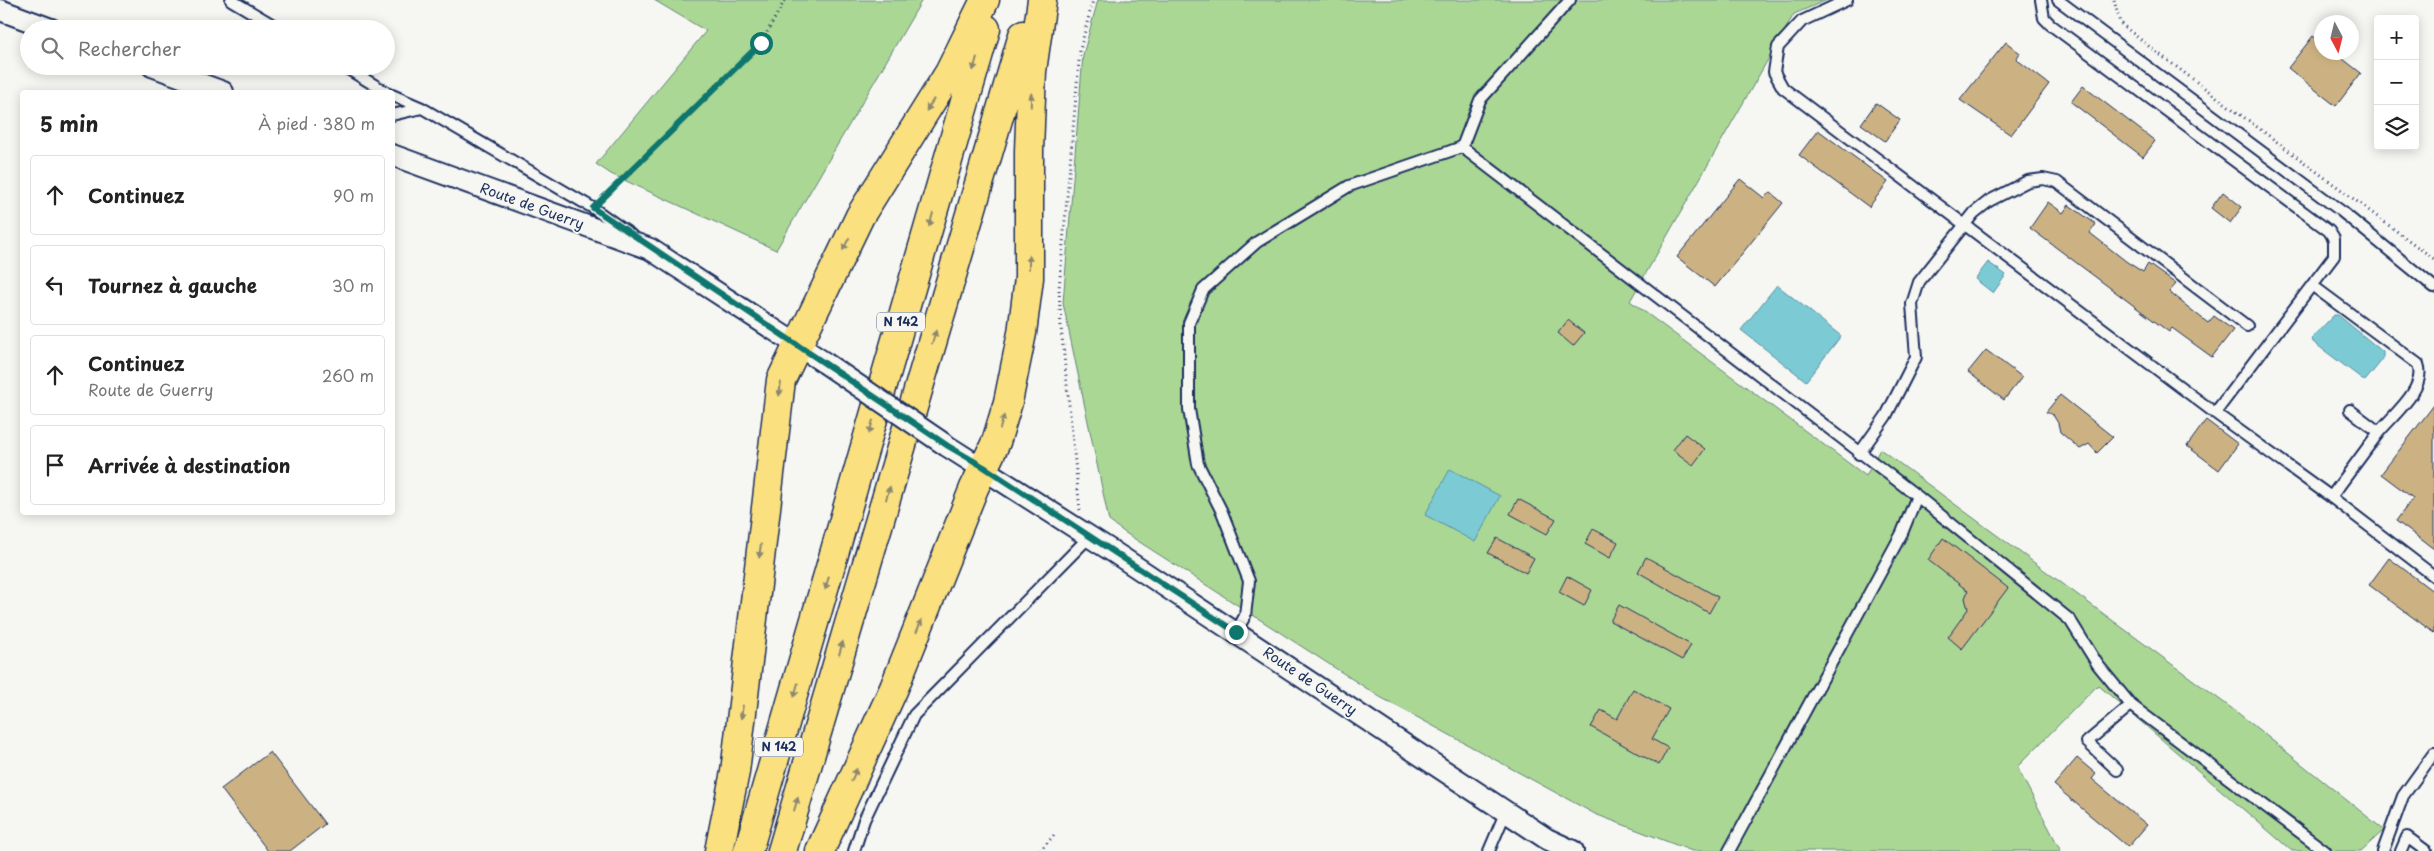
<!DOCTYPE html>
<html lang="fr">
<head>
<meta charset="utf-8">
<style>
	body { margin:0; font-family:"Playpen Sans",sans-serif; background:#f6f6f6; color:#222 }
	.controls { position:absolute; right:15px; top:15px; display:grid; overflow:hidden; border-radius:5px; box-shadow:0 2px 12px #0003 }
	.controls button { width:45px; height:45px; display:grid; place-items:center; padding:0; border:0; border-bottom:1px solid #e0e0e0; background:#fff; color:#222; font:25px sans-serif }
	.compass { position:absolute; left:2314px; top:15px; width:45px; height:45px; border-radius:50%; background:#fff; box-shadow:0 2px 12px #0003; rotate:173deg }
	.stop { position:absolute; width:15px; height:15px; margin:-11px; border:4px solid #0f766e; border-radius:50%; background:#fff }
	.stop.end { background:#0f766e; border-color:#fff; box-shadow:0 1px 5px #0008 }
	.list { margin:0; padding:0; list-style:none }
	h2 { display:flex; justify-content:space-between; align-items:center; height:65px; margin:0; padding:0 20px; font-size:21px }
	h2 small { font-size:16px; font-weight:400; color:#767676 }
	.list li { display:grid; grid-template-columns:32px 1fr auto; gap:15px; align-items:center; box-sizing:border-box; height:80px; margin:0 10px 10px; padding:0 10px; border:1px solid #e0e0e0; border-radius:5px }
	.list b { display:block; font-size:19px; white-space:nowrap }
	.list p { margin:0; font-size:16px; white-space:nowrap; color:#767676 }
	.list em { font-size:16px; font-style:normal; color:#767676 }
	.icon { flex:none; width:28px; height:28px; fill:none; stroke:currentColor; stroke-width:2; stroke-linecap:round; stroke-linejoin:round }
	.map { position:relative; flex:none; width:2434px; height:851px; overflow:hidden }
	.search { position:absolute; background:#fff; box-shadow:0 2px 12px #0003; left:20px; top:20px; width:375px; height:55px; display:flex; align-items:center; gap:12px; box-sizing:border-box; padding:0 18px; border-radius:28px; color:#767676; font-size:19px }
	.panel { position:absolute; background:#fff; box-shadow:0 2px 12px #0003; left:20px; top:90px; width:375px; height:425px; border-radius:5px }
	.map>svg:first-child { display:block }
	.green { fill:#abd795; stroke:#63837a }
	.water { fill:#7bcbd4; stroke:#558da5 }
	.building { fill:#ccb283; stroke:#1b2f5e }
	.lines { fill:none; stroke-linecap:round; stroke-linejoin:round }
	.lane-casing { stroke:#1b2f5e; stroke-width:14 }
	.street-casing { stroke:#1b2f5e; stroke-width:24 }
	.highway-casing { stroke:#1b2f5e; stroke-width:31 }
	.path { stroke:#1b2f5e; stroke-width:3; stroke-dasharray:1 4; stroke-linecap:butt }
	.lane { stroke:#f6f6f2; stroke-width:10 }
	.street { stroke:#f6f6f2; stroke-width:20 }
	.highway { stroke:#fbe080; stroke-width:28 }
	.street-bridge-casing { stroke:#1b2f5e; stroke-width:24; stroke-linecap:butt }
	.street-bridge { stroke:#f6f6f2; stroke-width:20 }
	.oneway { fill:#8b886f }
	.route { stroke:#0f766e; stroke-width:6 }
	.labels { text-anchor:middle; stroke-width:4; stroke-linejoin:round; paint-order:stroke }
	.shield { fill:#f6f6f2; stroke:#5d6b8a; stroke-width:1 }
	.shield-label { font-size:12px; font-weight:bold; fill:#1b2f5e }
	.street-label { font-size:14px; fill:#1b2f5e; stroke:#f6f6f2 }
</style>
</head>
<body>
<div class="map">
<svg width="2434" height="851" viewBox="0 0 2434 851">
	<rect width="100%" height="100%" fill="#f6f6f2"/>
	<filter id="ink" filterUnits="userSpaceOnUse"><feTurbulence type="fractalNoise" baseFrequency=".02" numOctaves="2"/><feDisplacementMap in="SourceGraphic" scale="10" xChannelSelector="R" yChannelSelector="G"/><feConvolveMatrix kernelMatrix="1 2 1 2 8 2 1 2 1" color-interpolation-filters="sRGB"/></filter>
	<g filter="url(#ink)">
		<!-- green -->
		<path class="green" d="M 654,0 L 922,0 L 776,250 L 611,174 L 596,164 L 706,31 Z
			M 1098,0 L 1827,0 L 1794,14 L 1630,301 L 1866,476 L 1880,449 L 2238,713 L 2384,830 L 2361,851 L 2292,851 L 2098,685 L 2017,767 L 2061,851 L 1692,851 L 1595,814 L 1380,697 L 1124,532 L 1109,521 L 1063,303 L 1083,55 Z"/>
		<!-- water -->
		<path class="water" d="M 1988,262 L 2006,275 L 1993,293 L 1975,279 Z
			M 1777,285 L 1841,336 L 1806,381 L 1741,330 Z
			M 2334,315 L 2338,315 L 2383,352 L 2383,359 L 2365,381 L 2313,342 L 2312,338 Z
			M 1450,469 L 1500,496 L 1475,542 L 1425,515 Z"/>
		<!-- building -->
		<path class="building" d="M 2313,36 L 2322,43 L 2322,52 L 2334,52 L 2361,73 L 2336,106 L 2288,68 Z
			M 2006,42 L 2020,53 L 2016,59 L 2049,84 L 2011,135 L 1960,100 Z
			M 2083,86 L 2155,141 L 2143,157 L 2071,102 Z
			M 1876,103 L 1900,120 L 1885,141 L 1861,124 Z
			M 1818,130 L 1888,182 L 1869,207 L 1799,155 Z
			M 1740,179 L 1764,198 L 1770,192 L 1783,203 L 1715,287 L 1677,257 Z
			M 2223,192 L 2242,207 L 2230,223 L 2211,208 Z
			M 2048,202 L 2063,213 L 2069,205 L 2096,224 L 2090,233 L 2127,262 L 2143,272 L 2148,264 L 2176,284 L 2169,292 L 2208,323 L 2214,316 L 2233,330 L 2212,357 L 2172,328 L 2169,332 L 2030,228 Z
			M 1568,320 L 1584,333 L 1573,346 L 1558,333 Z
			M 1986,350 L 2022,377 L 2004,400 L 1968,372 Z
			M 2060,395 L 2113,437 L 2097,453 L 2089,444 L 2080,449 L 2060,432 L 2058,423 L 2053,415 L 2046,412 Z
			M 2434,405 L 2434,549 L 2396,521 L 2413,498 L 2381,474 Z
			M 2206,420 L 2238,444 L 2219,470 L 2187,446 Z
			M 1685,434 L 1705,449 L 1693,465 L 1673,450 Z
			M 1518,499 L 1556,519 L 1547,534 L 1510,514 Z
			M 1593,529 L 1618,542 L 1610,558 L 1585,544 Z
			M 1497,538 L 1534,558 L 1526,573 L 1488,553 Z
			M 1943,538 L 2008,588 L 1962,649 L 1948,637 L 1968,609 L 1965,598 L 1968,591 L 1928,560 Z
			M 1646,557 L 1718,597 L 1709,613 L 1638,572 Z
			M 2389,558 L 2434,592 L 2434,633 L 2369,585 Z
			M 1567,576 L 1592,590 L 1584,606 L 1559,592 Z
			M 1619,605 L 1691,645 L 1682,660 L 1610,621 Z
			M 1633,689 L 1669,709 L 1652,739 L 1668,748 L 1659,765 L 1591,727 L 1601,710 L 1617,719 Z
			M 270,752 L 325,824 L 290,851 L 268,851 L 221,789 Z
			M 2077,758 L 2096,774 L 2092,779 L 2147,825 L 2128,847 L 2054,785 Z"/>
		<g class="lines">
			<defs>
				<path id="lane" d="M 231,0 L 280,29
					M 1847,0 L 1802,21 L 1778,47 L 1774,72 L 1783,88 L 2215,413 L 2331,497 L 2434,576
					M 2041,0 L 2044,18 L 2051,25 L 2329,231 L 2334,239 L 2334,256 L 2215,413
					M 2058,0 L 2341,211 L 2434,287
					M 343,66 L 386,92
					M 392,95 L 422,108 L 593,208 L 631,235
					M 392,115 L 422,108
					M 1462,147 L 1917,496 L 1902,533 L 1729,851
					M 2313,286 L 2418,364 C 2427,388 2394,414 2379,432
					M 1859,454 L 1886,416 L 1916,357 L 1912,304 L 1919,282 L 1974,213 L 1989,201 L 2028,181 L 2043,179 L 2057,182 L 2247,326
					M 1917,496 L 2070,620 L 2098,665 L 2131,705 L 2325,851
					M 2331,497 L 2379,432 L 2350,410
					M 1236,632 L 1245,616 L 1249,581 L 1222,512 L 1198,464 L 1189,409 L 1189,323 L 1203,290 L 1257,242 L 1349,186 L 1462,147 L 1480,100 L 1570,0
					M 2117,770 L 2087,742 L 2131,705
					M 854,851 L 864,820 L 914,715 L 1090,536
					M 1489,851 L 1506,811
					M 2383,851 L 2403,796 L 2434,753
					M 2401,851 L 2407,837 L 2426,851"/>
				<path id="street" d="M 0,10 L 51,29
					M 152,66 L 223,92
					M 392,155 L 650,249 L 825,363
					M 947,446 L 1112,551 L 1547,839 L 1573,851"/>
				<path id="highway" d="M 719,851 L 735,772 L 781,380 L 860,216 L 949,73 L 985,0
					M 748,851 L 986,29
					M 782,851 L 1023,35
					M 820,851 L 894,688 L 974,488 L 996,442 L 1008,402 L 1022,333 L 1029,278 L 1029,151 L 1032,71 L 1042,0"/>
			</defs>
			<!-- lane casing -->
			<use href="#lane" class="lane-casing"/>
			<!-- street casing -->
			<use href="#street" class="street-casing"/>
			<!-- highway casing -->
			<use href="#highway" class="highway-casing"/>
			<!-- path -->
			<path class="path" d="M 2114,0 L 2120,23 L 2151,48 L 2434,259
				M 602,199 L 761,43 L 785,0
				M 1080,510 L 1061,327 L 1059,289 L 1080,50 L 1093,0
				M 1040,851 L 1055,834"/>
			<!-- lane -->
			<use href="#lane" class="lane"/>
			<!-- street -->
			<use href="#street" class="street"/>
			<!-- highway -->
			<use href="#highway" class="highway"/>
			<defs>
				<path id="street-bridge" d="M 825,363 L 947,446"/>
			</defs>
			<!-- street-bridge casing -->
			<use href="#street-bridge" class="street-bridge-casing"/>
			<!-- street-bridge -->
			<use href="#street-bridge" class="street-bridge"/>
		</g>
		<!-- one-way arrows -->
		<defs><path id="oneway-solid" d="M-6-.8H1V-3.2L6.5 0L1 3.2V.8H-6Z" transform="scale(1.25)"/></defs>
		<g class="oneway">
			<use href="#oneway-solid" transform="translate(975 64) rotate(106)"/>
			<use href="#oneway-solid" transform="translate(1031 100) rotate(-88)"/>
			<use href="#oneway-solid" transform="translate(930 105) rotate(122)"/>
			<use href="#oneway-solid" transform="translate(931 220) rotate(106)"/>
			<use href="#oneway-solid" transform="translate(846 244) rotate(117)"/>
			<use href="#oneway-solid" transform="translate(1029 262) rotate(-90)"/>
			<use href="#oneway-solid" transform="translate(934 337) rotate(-73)"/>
			<use href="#oneway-solid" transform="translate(780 389) rotate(97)"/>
			<use href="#oneway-solid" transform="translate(1002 422) rotate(-73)"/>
			<use href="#oneway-solid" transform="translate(871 427) rotate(106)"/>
			<use href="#oneway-solid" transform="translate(888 493) rotate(-73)"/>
			<use href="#oneway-solid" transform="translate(760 551) rotate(97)"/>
			<use href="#oneway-solid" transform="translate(827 583) rotate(106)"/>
			<use href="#oneway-solid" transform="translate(919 626) rotate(-68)"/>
			<use href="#oneway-solid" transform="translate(841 648) rotate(-74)"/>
			<use href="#oneway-solid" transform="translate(796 690) rotate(106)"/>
			<use href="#oneway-solid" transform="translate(742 712) rotate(97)"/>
			<use href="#oneway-solid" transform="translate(854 775) rotate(-66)"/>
			<use href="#oneway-solid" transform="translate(796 804) rotate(-74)"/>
		</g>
	</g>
	<g class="lines" filter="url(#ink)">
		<!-- route -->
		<path class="route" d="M 761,43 L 593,208 L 948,446 L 984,467 L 1236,632"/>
	</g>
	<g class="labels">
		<!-- shield labels -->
		<g class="shield">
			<rect x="877" y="312.5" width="48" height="19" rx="4"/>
			<rect x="755" y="737.5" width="48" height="19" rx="4"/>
		</g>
		<g class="shield-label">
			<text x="901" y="326">N 142</text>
			<text x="779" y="751">N 142</text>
		</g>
		<!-- street labels -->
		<g class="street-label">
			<text transform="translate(532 206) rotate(20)" y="5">Route de Guerry</text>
			<text transform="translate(1310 681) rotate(34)" y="5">Route de Guerry</text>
		</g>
	</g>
</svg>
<div class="controls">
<button>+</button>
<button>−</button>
<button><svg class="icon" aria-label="layers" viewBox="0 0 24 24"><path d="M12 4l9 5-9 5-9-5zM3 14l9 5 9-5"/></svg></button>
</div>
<svg class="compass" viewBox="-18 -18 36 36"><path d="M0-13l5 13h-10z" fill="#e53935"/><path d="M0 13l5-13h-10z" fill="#767676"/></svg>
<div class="stop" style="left:761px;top:43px"></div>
<div class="stop end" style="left:1236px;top:632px"></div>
<div class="search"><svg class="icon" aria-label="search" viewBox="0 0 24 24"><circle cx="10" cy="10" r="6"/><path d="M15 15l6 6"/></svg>Rechercher</div>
<section class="panel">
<h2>5 min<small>À pied · 380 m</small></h2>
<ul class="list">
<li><svg class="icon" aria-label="ahead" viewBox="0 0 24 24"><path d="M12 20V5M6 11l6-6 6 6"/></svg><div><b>Continuez</b></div><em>90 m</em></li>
<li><svg class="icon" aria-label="left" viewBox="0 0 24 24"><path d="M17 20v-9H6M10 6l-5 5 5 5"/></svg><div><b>Tournez à gauche</b></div><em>30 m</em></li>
<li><svg class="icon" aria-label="ahead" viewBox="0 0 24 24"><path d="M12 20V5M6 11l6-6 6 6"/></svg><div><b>Continuez</b><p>Route de Guerry</p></div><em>260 m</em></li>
<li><svg class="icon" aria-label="arrive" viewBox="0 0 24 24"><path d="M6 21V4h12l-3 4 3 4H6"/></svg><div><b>Arrivée à destination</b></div></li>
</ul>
</section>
</div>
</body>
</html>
